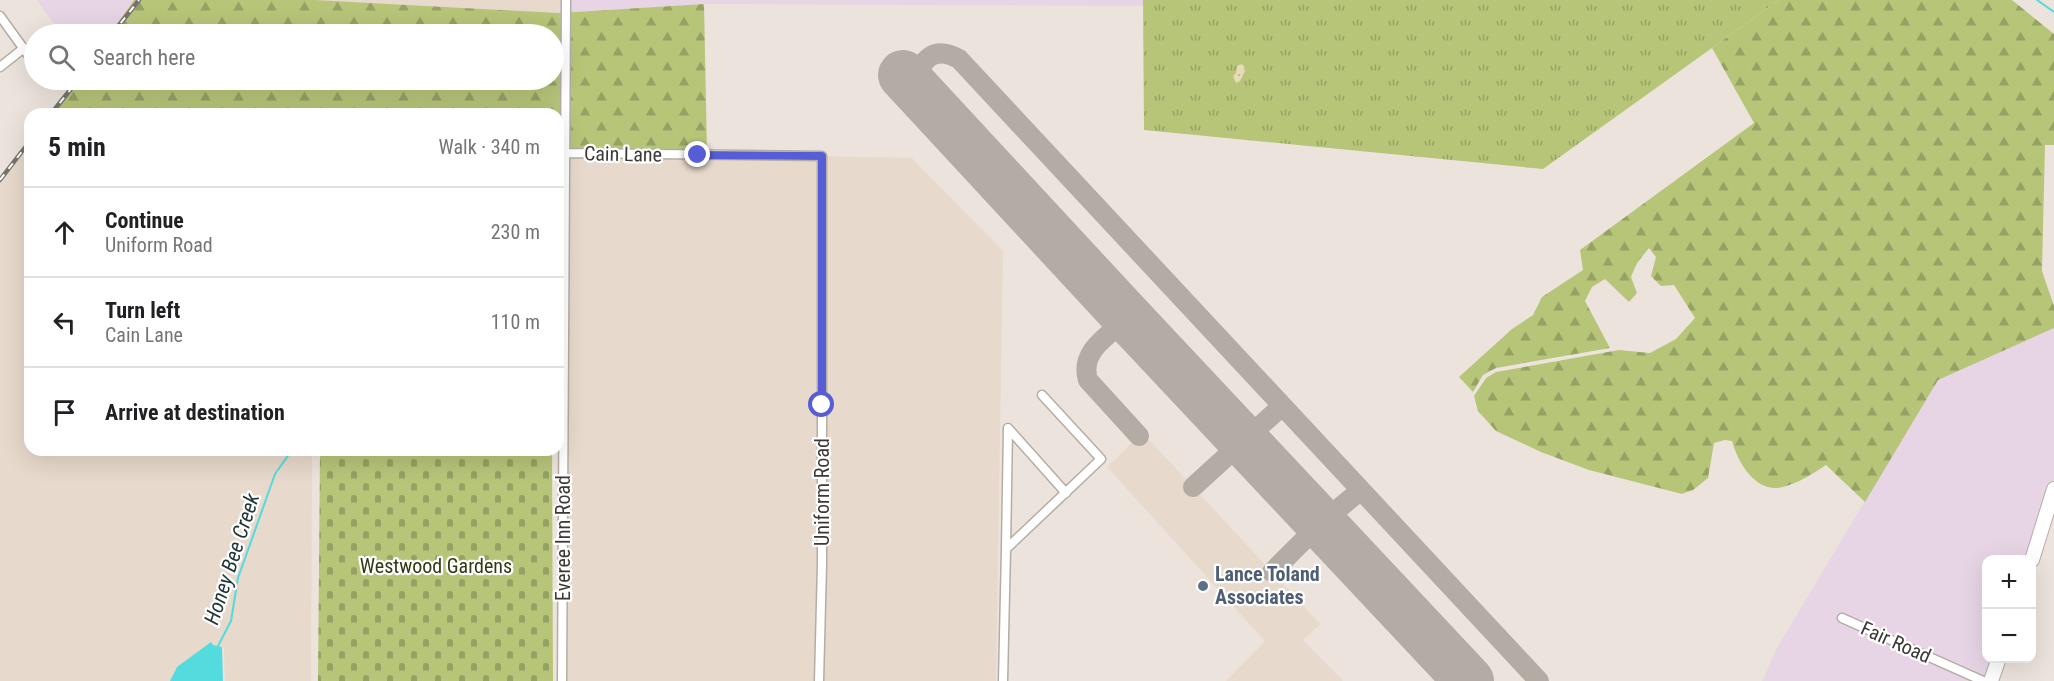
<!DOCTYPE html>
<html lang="en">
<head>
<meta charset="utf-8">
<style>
	body { margin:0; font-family:"Roboto Condensed",sans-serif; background:#f6f6f6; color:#202124 }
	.controls { position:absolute; right:18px; bottom:18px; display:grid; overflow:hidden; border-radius:12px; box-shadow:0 6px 24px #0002 }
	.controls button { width:54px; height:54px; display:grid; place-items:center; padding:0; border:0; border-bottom:2px solid #e0e0e0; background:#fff; color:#202124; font:30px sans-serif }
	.stop { position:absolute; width:18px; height:18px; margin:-14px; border:4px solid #575dd4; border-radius:50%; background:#fff }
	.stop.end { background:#575dd4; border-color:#fff; box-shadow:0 2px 6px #0008 }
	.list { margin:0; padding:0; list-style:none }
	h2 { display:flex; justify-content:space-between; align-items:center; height:78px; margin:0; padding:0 24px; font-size:26px }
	h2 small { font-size:20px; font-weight:400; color:#757577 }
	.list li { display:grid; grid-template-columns:39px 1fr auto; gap:18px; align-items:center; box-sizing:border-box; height:90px; padding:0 24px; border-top:2px solid #e0e0e0 }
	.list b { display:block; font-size:22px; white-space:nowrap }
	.list p { margin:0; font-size:20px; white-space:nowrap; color:#757577 }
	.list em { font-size:20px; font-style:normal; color:#757577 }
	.icon { flex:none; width:33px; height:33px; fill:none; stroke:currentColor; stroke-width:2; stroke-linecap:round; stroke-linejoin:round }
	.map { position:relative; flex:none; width:2054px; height:681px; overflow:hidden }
	.search { position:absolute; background:#fff; box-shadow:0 6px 24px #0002; left:24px; top:24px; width:540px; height:66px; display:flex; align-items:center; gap:15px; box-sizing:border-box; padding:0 21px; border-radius:33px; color:#757577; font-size:22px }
	.panel { position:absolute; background:#fff; box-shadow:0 6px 24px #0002; left:24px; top:108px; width:540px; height:348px; border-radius:18px }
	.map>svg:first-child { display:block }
	.commercial { fill:#e7d5e5 }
	.built { fill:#e7d9cb }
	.grass { fill:url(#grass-tufts) }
	.forest { fill:url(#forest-firs) }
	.sand { fill:url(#sand-dots) }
	.cemetery { fill:url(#cemetery-stones) }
	.water { fill:#53dbdd }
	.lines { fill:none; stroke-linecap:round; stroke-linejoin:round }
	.stream { stroke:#53dbdd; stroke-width:2 }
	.taxiway { stroke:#b2aca5; stroke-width:20 }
	.runway { stroke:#b2aca5; stroke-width:50 }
	.minor-casing { stroke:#b4ada5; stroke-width:11 }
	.primary-casing { stroke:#b4ada5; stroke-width:16 }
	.minor { stroke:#fff; stroke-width:8 }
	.primary { stroke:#fff; stroke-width:14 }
	.rail-casing { stroke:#78736e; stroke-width:4.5 }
	.rail { stroke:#fff; stroke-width:2; stroke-dasharray:7; stroke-linecap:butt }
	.route { stroke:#575dd4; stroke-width:8 }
	.service-dot { fill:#5c6f8a; stroke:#fff; stroke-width:2 }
	.labels { text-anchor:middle; stroke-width:4.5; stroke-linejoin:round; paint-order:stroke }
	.street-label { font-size:20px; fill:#3b3835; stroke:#fff }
	.park-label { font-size:20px; fill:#323812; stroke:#fff }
	.service-label { font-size:20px; font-weight:bold; fill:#4e5e75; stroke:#fff; text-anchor:start }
	.water-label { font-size:21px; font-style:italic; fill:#203737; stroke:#fff }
</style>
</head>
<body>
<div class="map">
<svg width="2054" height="681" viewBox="0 0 2054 681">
	<defs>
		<pattern id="grass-tufts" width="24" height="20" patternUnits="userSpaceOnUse" patternTransform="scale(1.5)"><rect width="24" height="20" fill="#b7c579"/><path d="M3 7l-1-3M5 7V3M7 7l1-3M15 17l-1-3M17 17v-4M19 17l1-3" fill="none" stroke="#96a164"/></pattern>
		<pattern id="forest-firs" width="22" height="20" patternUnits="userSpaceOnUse" patternTransform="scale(1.5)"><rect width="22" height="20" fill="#b7c579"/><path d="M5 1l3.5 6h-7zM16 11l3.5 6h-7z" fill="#96a164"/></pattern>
		<pattern id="sand-dots" width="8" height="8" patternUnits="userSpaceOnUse" patternTransform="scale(1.5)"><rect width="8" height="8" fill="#e6dcb7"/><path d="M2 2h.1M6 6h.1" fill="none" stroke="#c6be9e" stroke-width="1.8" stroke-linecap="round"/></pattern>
		<pattern id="cemetery-stones" width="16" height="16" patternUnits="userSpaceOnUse" patternTransform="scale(1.5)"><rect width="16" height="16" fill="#b7c579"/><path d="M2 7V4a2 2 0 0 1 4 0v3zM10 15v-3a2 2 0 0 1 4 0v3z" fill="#96a164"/></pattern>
	</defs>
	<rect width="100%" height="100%" fill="#ece4dc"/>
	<!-- commercial -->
	<path class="commercial" d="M 37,0 L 134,0 L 110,34 L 61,34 Z
		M 560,0 L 1143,0 L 1143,6 L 704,4 L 559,13 Z
		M 2054,328 L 2054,479 L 2028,559 L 1986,560 L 1986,658 L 1996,659 L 1988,681 L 1762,681 L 1777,648 L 1938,379 Z"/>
	<!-- built -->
	<path class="built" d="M 315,0 L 560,0 L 559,13 Z
		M 564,151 L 912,158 L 1003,251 L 996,681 L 567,681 Z
		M 19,154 L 30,154 L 30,450 L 312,450 L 311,681 L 225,681 L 224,647 L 210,645 L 176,669 L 170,681 L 0,681 L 0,181 Z
		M 1142,432 L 1320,624 L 1303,640 L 1343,681 L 1226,681 L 1265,641 L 1107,467 Z"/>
	<!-- grass -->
	<path class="grass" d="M 1143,0 L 1779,0 L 1543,169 L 1144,130 Z"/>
	<!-- forest -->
	<path class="forest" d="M 134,0 L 315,0 L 559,13 L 704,4 L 707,153 L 558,151 L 558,114 L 50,114 L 78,80 L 554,80 L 554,34 L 110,34 Z
		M 1779,0 L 2012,0 L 2054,34 L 2054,145 L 2045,145 L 2042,271 L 2054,306 L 2054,328 L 1938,380 L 1865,502 L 1826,465 C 1813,474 1798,483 1783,487 C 1756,494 1738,463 1732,441 L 1725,440 L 1714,443 L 1708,478 L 1693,490 L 1682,494 L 1589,470 L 1541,452 L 1496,431 L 1478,411 L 1474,396 L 1486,378 L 1496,372 L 1619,350 L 1650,353 L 1676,339 L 1695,318 L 1674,285 L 1661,286 L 1651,276 L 1656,257 L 1649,248 L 1637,263 L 1631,277 L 1637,293 L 1629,302 L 1605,279 L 1592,287 L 1585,301 L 1610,348 L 1496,368 L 1483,375 L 1473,392 L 1459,377 L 1512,329 L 1533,315 L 1542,297 L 1583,270 L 1580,250 L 1754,123 L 1712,48 Z"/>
	<!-- sand -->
	<path class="sand" d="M 1242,64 L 1246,69 L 1240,81 L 1236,83 L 1233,76 L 1236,73 L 1237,66 Z"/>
	<!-- cemetery -->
	<path class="cemetery" d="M 320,450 L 552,450 L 553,681 L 318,681 Z"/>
	<!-- water -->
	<path class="water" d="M 211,642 L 213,645 L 222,647 L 223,681 L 170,681 L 177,667 Z"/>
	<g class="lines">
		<!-- stream -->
		<path class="stream" d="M 2037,0 L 2054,12
			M 218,646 L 231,621 L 238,578 L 275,474 L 292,450"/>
		<!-- taxiway -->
		<path class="taxiway" d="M 912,84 C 922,61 932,44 959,59 L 1539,681
			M 1128,318 C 1109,335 1079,351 1088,380 L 1139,436
			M 1193,487 L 1282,406
			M 1272,572 L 1321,523 L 1361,490"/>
		<!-- runway -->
		<path class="runway" d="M 903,75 L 1116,305 L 1469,681"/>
		<defs>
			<path id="minor" d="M 0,16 L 34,63
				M 0,67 L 24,48
				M 566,153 L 822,156 L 822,564 L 819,681
				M 1006,549 L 1008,428 L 1066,493
				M 1842,618 L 1983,681
				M 562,681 L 566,0
				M 1003,681 L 1006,549 L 1101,459 L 1042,395"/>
			<path id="primary" d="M 2032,560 L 2054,489
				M 1991,681 L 1999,658"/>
		</defs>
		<!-- minor casing -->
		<use href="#minor" class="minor-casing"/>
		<!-- primary casing -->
		<use href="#primary" class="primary-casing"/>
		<!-- minor -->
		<use href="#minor" class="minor"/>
		<!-- primary -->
		<use href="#primary" class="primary"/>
		<defs>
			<path id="rail" d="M 112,34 L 139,0
				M 51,114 L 78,80
				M 0,180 L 30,141"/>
		</defs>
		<!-- rail casing -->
		<use href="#rail" class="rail-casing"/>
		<!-- rail -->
		<use href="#rail" class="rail"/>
	</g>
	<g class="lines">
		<!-- route -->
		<path class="route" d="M 698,155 L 822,156 L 822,405"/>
	</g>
	<!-- markers -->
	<circle class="service-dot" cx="1203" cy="586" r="6"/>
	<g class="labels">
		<!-- street labels -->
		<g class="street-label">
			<text transform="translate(623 154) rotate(1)" y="7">Cain Lane</text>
			<text transform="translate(822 492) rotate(-90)" y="7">Uniform Road</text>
			<text transform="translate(563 538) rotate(-90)" y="7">Everee Inn Road</text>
			<text transform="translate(1896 642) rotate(24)" y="7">Fair Road</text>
		</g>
		<!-- park labels -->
		<g class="park-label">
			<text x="436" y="573">Westwood Gardens</text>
		</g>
		<!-- service labels -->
		<g class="service-label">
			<text x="1215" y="581">Lance Toland<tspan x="1215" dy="23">Associates</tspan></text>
		</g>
		<!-- water labels -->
		<g class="water-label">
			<text transform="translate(232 559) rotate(-72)" y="7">Honey Bee Creek</text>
		</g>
	</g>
</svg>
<div class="controls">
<button>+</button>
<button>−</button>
</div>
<div class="stop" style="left:822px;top:405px"></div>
<div class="stop end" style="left:698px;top:155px"></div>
<div class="search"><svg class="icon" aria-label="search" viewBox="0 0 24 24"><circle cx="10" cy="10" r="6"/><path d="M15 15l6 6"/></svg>Search here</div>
<section class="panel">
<h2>5 min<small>Walk · 340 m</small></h2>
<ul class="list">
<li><svg class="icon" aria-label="ahead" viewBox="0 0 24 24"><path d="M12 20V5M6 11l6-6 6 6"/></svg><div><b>Continue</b><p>Uniform Road</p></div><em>230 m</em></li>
<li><svg class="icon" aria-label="left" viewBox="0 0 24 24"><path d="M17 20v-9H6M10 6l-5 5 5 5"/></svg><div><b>Turn left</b><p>Cain Lane</p></div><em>110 m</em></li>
<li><svg class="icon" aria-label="arrive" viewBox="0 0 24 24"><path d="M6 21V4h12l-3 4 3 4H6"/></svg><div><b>Arrive at destination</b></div></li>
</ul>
</section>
</div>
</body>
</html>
